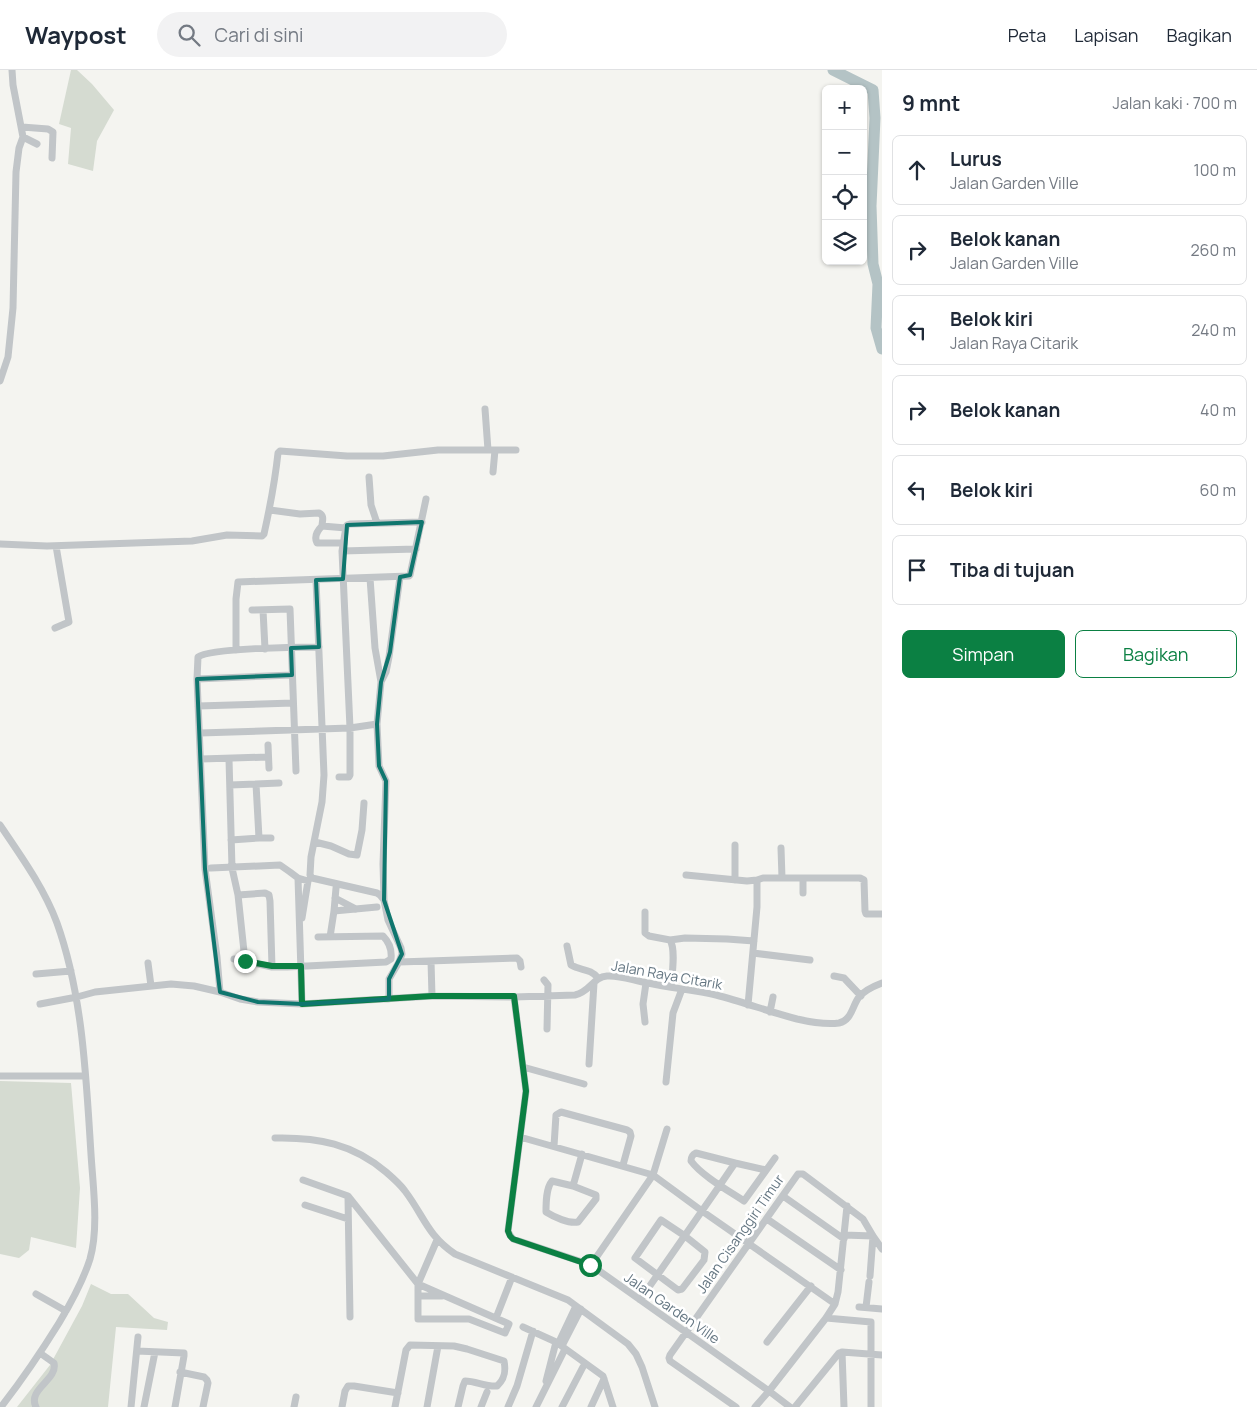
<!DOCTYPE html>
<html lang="id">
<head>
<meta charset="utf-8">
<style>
	body { margin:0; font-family:Manrope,sans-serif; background:#f2f2f3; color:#1f2937 }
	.controls { position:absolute; right:15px; top:15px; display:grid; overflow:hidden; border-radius:8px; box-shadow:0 1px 4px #0004 }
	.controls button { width:45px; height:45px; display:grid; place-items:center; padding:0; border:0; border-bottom:1px solid #e0e1e3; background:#fff; color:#1f2937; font:25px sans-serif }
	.stop { position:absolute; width:15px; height:15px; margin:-11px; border:4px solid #0b8043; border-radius:50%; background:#fff }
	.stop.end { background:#0b8043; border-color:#fff; box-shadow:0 1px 5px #0008 }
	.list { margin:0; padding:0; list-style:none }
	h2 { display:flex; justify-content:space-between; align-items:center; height:65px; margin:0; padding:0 20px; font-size:21px }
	h2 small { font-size:16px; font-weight:400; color:#747a83 }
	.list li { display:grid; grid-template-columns:32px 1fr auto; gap:15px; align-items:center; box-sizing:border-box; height:70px; margin:0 10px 10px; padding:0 10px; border:1px solid #e0e1e3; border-radius:8px }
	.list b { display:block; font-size:19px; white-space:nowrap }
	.list p { margin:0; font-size:16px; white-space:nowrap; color:#747a83 }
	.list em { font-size:16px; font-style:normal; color:#747a83 }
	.actions { display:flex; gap:10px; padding:15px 20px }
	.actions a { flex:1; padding:11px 0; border:1px solid #0b8043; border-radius:8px; text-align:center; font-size:18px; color:#0b8043 }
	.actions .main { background:#0b8043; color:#fff }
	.icon { flex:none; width:28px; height:28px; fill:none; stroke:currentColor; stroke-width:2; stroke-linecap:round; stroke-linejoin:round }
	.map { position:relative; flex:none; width:882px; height:1337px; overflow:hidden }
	header { display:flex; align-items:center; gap:30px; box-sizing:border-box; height:70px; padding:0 25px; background:#fff; border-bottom:1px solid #e0e1e3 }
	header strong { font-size:24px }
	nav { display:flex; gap:28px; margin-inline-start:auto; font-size:18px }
	.search { width:350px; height:45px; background:#f2f2f3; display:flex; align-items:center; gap:12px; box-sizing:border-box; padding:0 18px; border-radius:28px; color:#747a83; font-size:19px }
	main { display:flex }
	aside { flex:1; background:#fff }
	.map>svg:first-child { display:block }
	.green { fill:#d5dbd1 }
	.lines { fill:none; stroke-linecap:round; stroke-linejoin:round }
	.river { stroke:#b4c3c5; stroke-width:11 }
	.minor { stroke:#c1c5c8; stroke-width:7 }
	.route { stroke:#0b8043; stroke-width:6 }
	.marked { fill:none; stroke:#0f766e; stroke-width:4; stroke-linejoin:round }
	.labels { text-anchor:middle; stroke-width:5; stroke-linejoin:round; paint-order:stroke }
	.street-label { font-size:14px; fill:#637581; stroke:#fff }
</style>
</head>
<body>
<header>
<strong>Waypost</strong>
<div class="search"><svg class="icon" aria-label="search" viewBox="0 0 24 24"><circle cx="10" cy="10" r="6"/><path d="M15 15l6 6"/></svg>Cari di sini</div>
<nav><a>Peta</a><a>Lapisan</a><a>Bagikan</a></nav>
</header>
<main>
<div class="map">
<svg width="882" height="1337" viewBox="0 0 882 1337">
	<rect width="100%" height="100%" fill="#f4f4f0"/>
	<!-- green -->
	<path class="green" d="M 71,0 L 77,0 L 92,14 L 114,40 L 97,71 L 93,101 L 68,94 L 71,58 L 59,54 Z
		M 0,1011 L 71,1013 L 80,1118 L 76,1178 L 31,1167 L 29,1180 L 19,1188 L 0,1184 Z
		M 91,1214 L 111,1224 L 128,1224 L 154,1248 L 168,1252 L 167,1260 L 116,1257 L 108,1337 L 17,1337 L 50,1295 L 82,1236 Z"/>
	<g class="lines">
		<!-- river -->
		<path class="river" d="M 833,0 L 873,20 L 875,48 L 871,136 L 873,194 L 878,214 L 876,258 L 882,279"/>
		<!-- minor -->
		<path class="minor" d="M 22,57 L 48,59 L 53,62 L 52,88
			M 23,67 L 37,74
			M 0,311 L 8,287 L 13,238 L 16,102 L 19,78 L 23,67 L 13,15 L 12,0
			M 485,339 L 488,380
			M 493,402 L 495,380
			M 369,407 L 371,435 L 377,453
			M 270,440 L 300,444 L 319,443 C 325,446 322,451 322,456 L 346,458
			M 322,456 C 317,461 314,467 317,473 L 344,473
			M 0,474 L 47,476 L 192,471 L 227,465 L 262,466 L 264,464 C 270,437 275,411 278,383 L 280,381 L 347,386 L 383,386 L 438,380 L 516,380
			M 342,481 L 416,479
			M 370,508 L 375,578 L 381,612 L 377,654 L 379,696 L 386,711 L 383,794 L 384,830
			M 316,510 L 324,705 L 322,732 L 311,787 L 310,805 L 312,808 L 377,823 L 380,825 L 384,830 L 388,850 L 401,878 L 402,884 L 399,892 L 389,909 L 389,929
			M 252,540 L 290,539 L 296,701
			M 263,540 L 265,579
			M 55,558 L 69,552 L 56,476
			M 236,580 L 236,529 L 238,512 L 409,506 L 410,505 L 426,429
			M 197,609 L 292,605
			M 381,612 L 386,602 L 389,587 L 400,507
			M 198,636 L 293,633
			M 200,663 L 350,658 L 377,654
			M 268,675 L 269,698
			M 201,689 L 268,687
			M 229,689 L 232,798 L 238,825 L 245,891
			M 339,707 L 349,707 L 350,705 L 350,658 L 342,481 L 346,457 L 347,455 L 350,454 L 422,452
			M 256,714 L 279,713
			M 230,715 L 256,714 L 259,768 L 231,770
			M 0,755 C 21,786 44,818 57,853 C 83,926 86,1007 91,1084 C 93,1117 99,1157 90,1189 C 83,1211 71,1233 59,1253 C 41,1282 22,1310 1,1337
			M 259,768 L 271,768
			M 315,772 L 331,776 L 349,784 L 357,785 L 362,760 L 364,733
			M 781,778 L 782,808
			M 211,798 L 280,795 L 290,802 L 298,808 L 302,934
			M 686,805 L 747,811 L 757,810
			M 298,808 L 308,811 L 302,848
			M 803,808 L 803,823
			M 735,810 L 735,775
			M 238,825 L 265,823 L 269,825 L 270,831 L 272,897
			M 335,828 L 356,839
			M 334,841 L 377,837
			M 645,842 L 645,863 L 649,866 L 670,870 C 676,879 672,905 671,917
			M 330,867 L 334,841 L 336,818
			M 670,870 L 685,868 L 727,869 L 754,871
			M 567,876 L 571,895 C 581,901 590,898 598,908
			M 753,883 L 810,890
			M 234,889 L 272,897 L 287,897 L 386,892 L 391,889 C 392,880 389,872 383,866 L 318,867
			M 431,891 L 432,926
			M 399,892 L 517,888 L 520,891 L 521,897
			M 148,893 L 151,916
			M 36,904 L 71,901
			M 834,906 L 844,908 L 861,926
			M 544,910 L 548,915 L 547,959
			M 220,922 L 217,887 L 205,799 L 197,609 L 198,587 C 210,578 299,577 319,577
			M 514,927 L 526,1021 L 508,1161 L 510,1165 L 513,1169 L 591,1195 L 769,1321 L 755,1337
			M 40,934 L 77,927 L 95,922 L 171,914 L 194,916 L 220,922 L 240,929 L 258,932 L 302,934 L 432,926 L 514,927 L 575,925 C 590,922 593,907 607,906 C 621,905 634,911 648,913 C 671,918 694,920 716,925 C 743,932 770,942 797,949 C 810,952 825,955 839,953 C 852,950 852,936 859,927 C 865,920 874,916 882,913
			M 748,935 L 757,837 L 757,810 L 763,808 L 860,808 L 864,810 L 865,841 L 866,844 L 882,844
			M 770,942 L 773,927
			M 645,952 L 643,934 L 646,913
			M 589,994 L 594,913
			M 523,997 L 584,1014
			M 0,1006 L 84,1006
			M 666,1012 L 673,943 L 682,919
			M 520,1067 L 653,1105 L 702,1141 L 835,1234
			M 275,1068 C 318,1067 353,1074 386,1102 C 393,1108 400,1114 405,1121 C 424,1146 427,1165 455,1184 L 568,1230 L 628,1274 L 636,1284 L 642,1297 L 655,1337
			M 554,1076 L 556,1045 L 561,1042 L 627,1060 L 630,1062 L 631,1066 L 623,1095
			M 735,1093 L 766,1100
			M 303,1110 L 348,1126 L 418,1214 L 509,1254 L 505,1263 L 469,1249 L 418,1249 L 418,1214 L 437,1170
			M 552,1111 L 573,1116 L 596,1125 L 596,1129 L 578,1152 C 569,1154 554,1147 546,1142 C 546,1133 546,1118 552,1111 Z
			M 573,1116 L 582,1084
			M 783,1126 L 844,1169
			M 348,1127 L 350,1247
			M 305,1135 L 348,1149
			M 767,1149 L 841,1200
			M 661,1150 L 685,1166 L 705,1182 L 704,1190 L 682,1219 L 678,1220 L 635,1188 Z
			M 873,1166 L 882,1179
			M 591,1195 L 653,1105 L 667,1059
			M 870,1206 L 873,1166
			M 36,1224 L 66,1241
			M 418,1226 L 442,1226
			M 640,1230 L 720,1115 L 735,1093 L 696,1083 C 692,1085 691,1087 691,1091 C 702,1106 729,1121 744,1131 L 775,1088
			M 859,1237 L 882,1239
			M 866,1237 L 869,1212
			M 496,1248 L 512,1207
			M 826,1248 L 871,1252 L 871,1337
			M 523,1257 L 556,1272 L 603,1306 L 613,1337
			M 767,1272 L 811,1216
			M 558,1274 L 576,1236
			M 562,1276 L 581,1239
			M 137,1281 L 184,1283 L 184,1286 L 175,1337
			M 842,1282 L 844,1337
			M 180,1302 L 204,1307 L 207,1310 L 208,1313 L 203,1337
			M 546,1311 L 556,1272
			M 36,1337 C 27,1319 58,1310 54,1293 L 40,1283
			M 131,1337 L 138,1267
			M 144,1337 L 155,1282
			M 294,1337 L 296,1327
			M 342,1337 L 345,1321 L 348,1316 L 354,1316 L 398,1323
			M 395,1337 L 406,1280 L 410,1275 L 454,1276 L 467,1279 L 504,1291 C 506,1301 505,1309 497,1316 C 486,1317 476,1311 465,1311 L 463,1316 L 458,1337
			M 427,1337 L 438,1276
			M 481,1337 L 487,1322
			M 508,1337 L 517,1316 L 533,1261
			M 536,1337 L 565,1279
			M 562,1337 L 585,1293
			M 591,1337 L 604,1309
			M 736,1337 L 670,1291 L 669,1288 L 670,1285 L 798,1104 L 803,1104 L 863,1149 L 873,1166 L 844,1165
			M 790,1337 L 769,1321 L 826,1248 L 835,1234 L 838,1222 L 847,1136
			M 795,1337 L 839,1283 L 842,1282 L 882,1285"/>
	</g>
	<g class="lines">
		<!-- route -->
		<path class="route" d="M 245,891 L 272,896 L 301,896 L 302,934 L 432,926 L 514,926 L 526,1021 L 508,1161 L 510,1166 L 513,1169 L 590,1195"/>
	</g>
	<!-- marked area -->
	<path class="marked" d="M 422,452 L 410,505 L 400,507 L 390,582 L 381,612 L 377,654 L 379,696 L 386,711 L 384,830 L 402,884 L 389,909 L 389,929 L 302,934 L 258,932 L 220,922 L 205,799 L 197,609 L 292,605 L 291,578 L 319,577 L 316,510 L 343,509 L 347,455 Z"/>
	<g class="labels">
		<!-- street labels -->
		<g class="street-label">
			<text transform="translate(667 905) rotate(10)" y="5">Jalan Raya Citarik</text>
			<text transform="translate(740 1164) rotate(-55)" y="5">Jalan Cisanggiri Timur</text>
			<text transform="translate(672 1238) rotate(35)" y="5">Jalan Garden Ville</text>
		</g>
	</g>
</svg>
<div class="controls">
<button>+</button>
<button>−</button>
<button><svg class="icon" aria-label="locate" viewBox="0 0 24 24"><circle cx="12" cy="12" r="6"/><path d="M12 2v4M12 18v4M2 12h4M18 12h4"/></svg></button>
<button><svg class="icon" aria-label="layers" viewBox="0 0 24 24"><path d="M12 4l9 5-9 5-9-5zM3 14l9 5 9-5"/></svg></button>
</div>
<div class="stop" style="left:590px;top:1195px"></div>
<div class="stop end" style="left:245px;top:891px"></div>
</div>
<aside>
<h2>9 mnt<small>Jalan kaki · 700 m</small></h2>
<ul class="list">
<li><svg class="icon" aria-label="ahead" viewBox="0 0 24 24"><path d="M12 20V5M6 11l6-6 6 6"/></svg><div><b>Lurus</b><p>Jalan Garden Ville</p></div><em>100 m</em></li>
<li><svg class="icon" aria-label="right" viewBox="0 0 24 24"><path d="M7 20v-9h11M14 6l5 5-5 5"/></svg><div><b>Belok kanan</b><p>Jalan Garden Ville</p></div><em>260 m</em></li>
<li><svg class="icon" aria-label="left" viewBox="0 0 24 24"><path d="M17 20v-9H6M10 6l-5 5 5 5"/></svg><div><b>Belok kiri</b><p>Jalan Raya Citarik</p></div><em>240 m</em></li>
<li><svg class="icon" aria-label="right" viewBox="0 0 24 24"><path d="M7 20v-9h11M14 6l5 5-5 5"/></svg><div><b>Belok kanan</b></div><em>40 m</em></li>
<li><svg class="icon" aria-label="left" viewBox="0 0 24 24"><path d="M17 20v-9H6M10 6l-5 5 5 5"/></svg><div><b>Belok kiri</b></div><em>60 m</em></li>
<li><svg class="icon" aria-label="arrive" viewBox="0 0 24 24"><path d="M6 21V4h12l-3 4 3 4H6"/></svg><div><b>Tiba di tujuan</b></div></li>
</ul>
<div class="actions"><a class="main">Simpan</a><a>Bagikan</a></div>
</aside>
</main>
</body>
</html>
